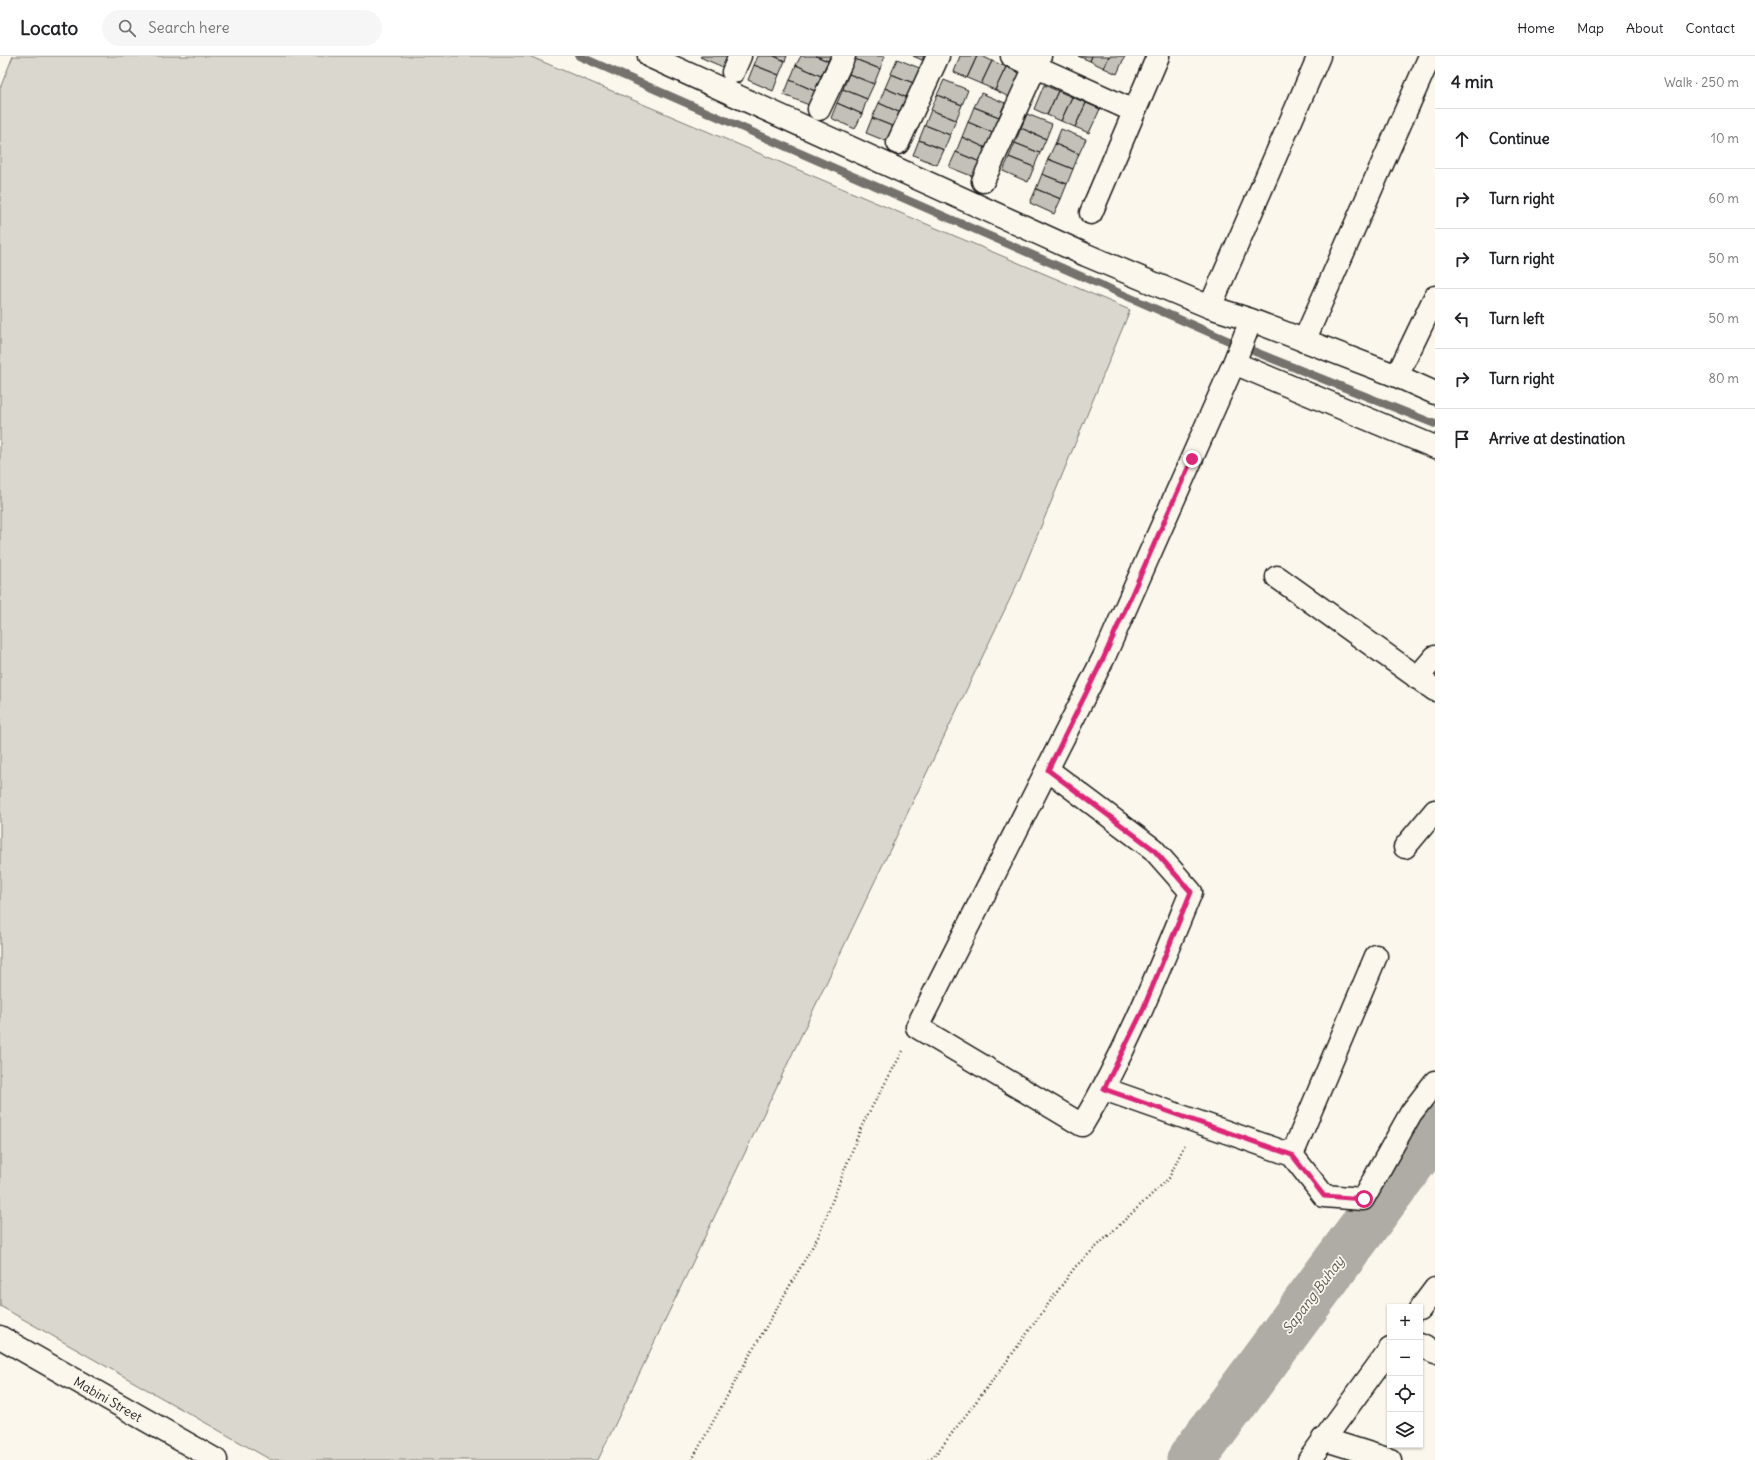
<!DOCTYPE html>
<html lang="en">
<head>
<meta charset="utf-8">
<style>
	body { margin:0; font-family:Delius,sans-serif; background:#f6f6f6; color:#202124 }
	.controls { position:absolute; right:12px; bottom:12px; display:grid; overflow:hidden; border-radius:0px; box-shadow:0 1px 3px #0004 }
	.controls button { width:36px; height:36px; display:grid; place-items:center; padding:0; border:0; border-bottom:1px solid #e0e0e0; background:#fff; color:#202124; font:20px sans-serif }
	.stop { position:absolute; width:12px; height:12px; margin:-9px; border:3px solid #db2777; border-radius:50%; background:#fff }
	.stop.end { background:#db2777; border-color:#fff; box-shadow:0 1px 4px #0008 }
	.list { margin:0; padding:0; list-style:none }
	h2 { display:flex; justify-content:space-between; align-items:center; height:52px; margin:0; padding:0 16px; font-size:17px }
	h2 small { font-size:13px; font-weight:400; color:#757577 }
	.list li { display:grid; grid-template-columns:26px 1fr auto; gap:12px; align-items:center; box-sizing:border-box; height:60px; padding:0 16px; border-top:1px solid #e0e0e0 }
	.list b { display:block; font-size:15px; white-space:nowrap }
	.list em { font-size:13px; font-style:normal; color:#757577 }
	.icon { flex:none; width:22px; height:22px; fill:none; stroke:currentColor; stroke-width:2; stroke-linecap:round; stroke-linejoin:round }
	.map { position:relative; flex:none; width:1435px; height:1404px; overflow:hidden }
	header { display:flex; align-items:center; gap:24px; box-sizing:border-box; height:56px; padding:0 20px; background:#fff; border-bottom:1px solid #e0e0e0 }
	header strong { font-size:19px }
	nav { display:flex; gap:22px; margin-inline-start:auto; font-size:14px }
	.search { width:280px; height:36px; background:#f6f6f6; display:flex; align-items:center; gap:10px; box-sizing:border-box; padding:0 14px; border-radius:22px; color:#757577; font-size:15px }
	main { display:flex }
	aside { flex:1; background:#fff }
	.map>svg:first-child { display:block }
	.green { fill:#dad7ce; stroke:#7b7a75 }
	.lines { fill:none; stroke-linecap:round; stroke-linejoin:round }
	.stream { stroke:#74726e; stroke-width:8 }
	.river { stroke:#afaca5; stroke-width:49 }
	.building { fill:#c3c0b8; stroke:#1c1c1c }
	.minor-casing { stroke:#1c1c1c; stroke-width:25 }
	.major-casing { stroke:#1c1c1c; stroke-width:25 }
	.path { stroke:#1c1c1c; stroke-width:2.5; stroke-dasharray:1 3; stroke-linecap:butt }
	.minor { stroke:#fbf7ec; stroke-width:22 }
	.major { stroke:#fbf7ec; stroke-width:22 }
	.route { stroke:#db2777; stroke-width:5 }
	.labels { text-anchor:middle; stroke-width:3.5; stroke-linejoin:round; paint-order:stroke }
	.street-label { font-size:13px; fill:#1c1c1c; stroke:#fbf7ec }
	.water-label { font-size:14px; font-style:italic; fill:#575653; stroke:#fbf7ec }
</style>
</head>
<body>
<header>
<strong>Locato</strong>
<div class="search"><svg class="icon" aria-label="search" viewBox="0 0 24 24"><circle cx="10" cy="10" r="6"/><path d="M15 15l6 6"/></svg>Search here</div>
<nav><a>Home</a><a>Map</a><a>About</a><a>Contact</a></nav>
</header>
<main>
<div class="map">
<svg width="1435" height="1404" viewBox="0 0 1435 1404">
	<rect width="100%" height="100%" fill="#fbf7ec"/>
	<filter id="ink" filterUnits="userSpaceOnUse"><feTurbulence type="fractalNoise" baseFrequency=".025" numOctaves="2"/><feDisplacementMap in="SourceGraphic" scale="8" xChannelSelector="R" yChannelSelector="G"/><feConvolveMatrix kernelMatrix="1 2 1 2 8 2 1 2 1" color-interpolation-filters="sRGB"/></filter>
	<g filter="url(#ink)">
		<!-- green -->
		<path class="green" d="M 13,0 L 529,0 L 1130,254 L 1019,524 L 598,1404 L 271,1404 L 0,1250 L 0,32 Z"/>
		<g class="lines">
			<!-- stream -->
			<path class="stream" d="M 579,0 L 1229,285
				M 1248,293 L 1435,368"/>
			<!-- river -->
			<path class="river" d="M 1191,1404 L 1435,1074"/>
		</g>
		<!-- building -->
		<path class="building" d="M 701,0 L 730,0 L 725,12 L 700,1 Z
			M 758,0 L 774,0 L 785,5 L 779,19 L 754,9 Z
			M 774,0 L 787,0 L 785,5 Z
			M 801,0 L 816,0 L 828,5 L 821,20 L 796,9 Z
			M 816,0 L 830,0 L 828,5 Z
			M 856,0 L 885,0 L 880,13 L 855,3 Z
			M 913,0 L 924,0 L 922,4 Z
			M 960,0 L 977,0 L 967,22 L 954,16 Z
			M 977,0 L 982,0 L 992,5 L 981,28 L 967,22 Z
			M 1078,0 L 1092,0 L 1090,5 Z
			M 1092,0 L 1109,0 L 1104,12 L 1090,5 Z
			M 1109,0 L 1125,0 L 1117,18 L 1104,12 Z
			M 855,3 L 880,13 L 874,28 L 849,18 Z
			M 897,3 L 922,13 L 916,28 L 891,18 Z
			M 992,5 L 1006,11 L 995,34 L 981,28 Z
			M 754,9 L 779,19 L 773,35 L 748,24 Z
			M 796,9 L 821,20 L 815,35 L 790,24 Z
			M 1006,11 L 1020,17 L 1009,41 L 995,34 Z
			M 849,18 L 874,28 L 867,43 L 843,33 Z
			M 891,18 L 916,28 L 910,43 L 885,32 Z
			M 790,24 L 815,35 L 809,49 L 784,39 Z
			M 944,24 L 968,34 L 962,49 L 937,39 Z
			M 1044,29 L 1058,35 L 1047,59 L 1034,53 Z
			M 885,32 L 910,43 L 903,58 L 879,47 Z
			M 843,33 L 867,43 L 862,58 L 837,47 Z
			M 1058,35 L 1072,41 L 1061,65 L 1047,59 Z
			M 981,37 L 1005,47 L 999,61 L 974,51 Z
			M 937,39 L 962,49 L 956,64 L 931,54 Z
			M 1072,41 L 1086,47 L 1075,71 L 1061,65 Z
			M 837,47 L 862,58 L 855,73 L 831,62 Z
			M 879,47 L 903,58 L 897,72 L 872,62 Z
			M 1086,47 L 1100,53 L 1089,77 L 1075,71 Z
			M 974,51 L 999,61 L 993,77 L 968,66 Z
			M 931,54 L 956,64 L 950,79 L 925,69 Z
			M 1027,58 L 1052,68 L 1046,83 L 1021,72 Z
			M 872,62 L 897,72 L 891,87 L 866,77 Z
			M 968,66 L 993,77 L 986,92 L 962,81 Z
			M 925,69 L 950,79 L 944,94 L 919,84 Z
			M 1021,72 L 1046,83 L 1040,97 L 1015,87 Z
			M 1061,73 L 1086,83 L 1079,98 L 1055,88 Z
			M 962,81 L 986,92 L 980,106 L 956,96 Z
			M 919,84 L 944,94 L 937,109 L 913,99 Z
			M 1015,87 L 1040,97 L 1034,111 L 1009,101 Z
			M 1055,88 L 1079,98 L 1073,113 L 1048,103 Z
			M 956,96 L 980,106 L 974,121 L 949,111 Z
			M 1009,101 L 1034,111 L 1028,126 L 1003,115 Z
			M 1048,103 L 1073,113 L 1067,128 L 1042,118 Z
			M 1042,118 L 1067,128 L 1061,143 L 1036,133 Z
			M 1036,133 L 1061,143 L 1054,158 L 1030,147 Z"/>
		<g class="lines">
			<defs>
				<path id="minor" d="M 649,0 L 1086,199 L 1210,251 L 1251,264 L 1397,320 L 1435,337
					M 1012,0 L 1134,55
					M 733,16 L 740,0
					M 819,53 L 844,0
					M 898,87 L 938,0
					M 983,125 L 1040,0
					M 1091,157 L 1158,0
					M 1210,251 L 1319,0
					M 1304,285 L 1430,0
					M 1234,307 L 1435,391
					M 1397,320 L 1435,241
					M 1277,521 L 1435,634
					M 1417,622 L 1435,601
					M 1048,714 L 1153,793 L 1191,836 C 1158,916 1127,995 1082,1069 L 917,971 L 1104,601 L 1234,307 L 1251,264
					M 1405,791 L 1435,755
					M 1104,1033 L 1292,1099 L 1376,900
					M 1292,1099 L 1324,1140 L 1363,1143 L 1411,1057 L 1435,1026
					M 1420,1253 L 1435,1233
					M 1420,1289 L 1435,1296
					M 1323,1383 L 1390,1404
					M 1309,1404 L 1390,1293"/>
				<path id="major" d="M 0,1281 L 216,1404"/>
			</defs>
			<!-- minor casing -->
			<use href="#minor" class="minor-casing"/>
			<!-- major casing -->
			<use href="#major" class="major-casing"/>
			<!-- path -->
			<path class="path" d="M 692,1404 L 748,1302 L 818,1181 L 863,1067 L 904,993
				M 928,1404 L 936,1398 L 1002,1312 L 1075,1211 L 1169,1122 L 1185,1088"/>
			<!-- minor -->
			<use href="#minor" class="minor"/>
			<!-- major -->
			<use href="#major" class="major"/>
		</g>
	</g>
	<g class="lines" filter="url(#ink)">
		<!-- route -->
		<path class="route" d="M 1192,403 L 1104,601 L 1048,714 L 1153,793 L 1191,836 L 1142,956 L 1104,1033 L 1292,1099 L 1324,1140 L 1364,1143"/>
	</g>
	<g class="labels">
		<!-- street labels -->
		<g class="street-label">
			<text transform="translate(108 1343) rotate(30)" y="5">Mabini Street</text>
		</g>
		<!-- water labels -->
		<g class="water-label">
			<text transform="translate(1313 1239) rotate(-53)" y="5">Sapang Buhay</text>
		</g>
	</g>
</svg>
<div class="controls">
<button>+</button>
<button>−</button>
<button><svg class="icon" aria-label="locate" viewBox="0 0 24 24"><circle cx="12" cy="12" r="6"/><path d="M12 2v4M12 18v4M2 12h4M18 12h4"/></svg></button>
<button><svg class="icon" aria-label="layers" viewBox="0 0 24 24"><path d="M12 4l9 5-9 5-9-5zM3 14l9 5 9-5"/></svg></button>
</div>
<div class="stop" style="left:1364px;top:1143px"></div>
<div class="stop end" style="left:1192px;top:403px"></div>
</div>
<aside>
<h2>4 min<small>Walk · 250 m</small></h2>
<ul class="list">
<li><svg class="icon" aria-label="ahead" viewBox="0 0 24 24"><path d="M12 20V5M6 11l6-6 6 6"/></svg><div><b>Continue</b></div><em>10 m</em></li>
<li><svg class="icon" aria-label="right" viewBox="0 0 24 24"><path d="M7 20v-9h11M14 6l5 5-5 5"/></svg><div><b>Turn right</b></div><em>60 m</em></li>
<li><svg class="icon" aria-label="right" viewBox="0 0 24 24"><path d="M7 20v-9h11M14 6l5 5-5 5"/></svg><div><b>Turn right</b></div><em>50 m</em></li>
<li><svg class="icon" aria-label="left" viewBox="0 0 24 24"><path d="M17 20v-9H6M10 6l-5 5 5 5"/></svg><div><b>Turn left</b></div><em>50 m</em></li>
<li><svg class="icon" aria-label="right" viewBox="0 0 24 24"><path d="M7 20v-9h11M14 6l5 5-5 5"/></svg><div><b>Turn right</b></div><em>80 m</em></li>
<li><svg class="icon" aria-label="arrive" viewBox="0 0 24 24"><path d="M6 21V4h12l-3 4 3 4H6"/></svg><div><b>Arrive at destination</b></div></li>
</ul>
</aside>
</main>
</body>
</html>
